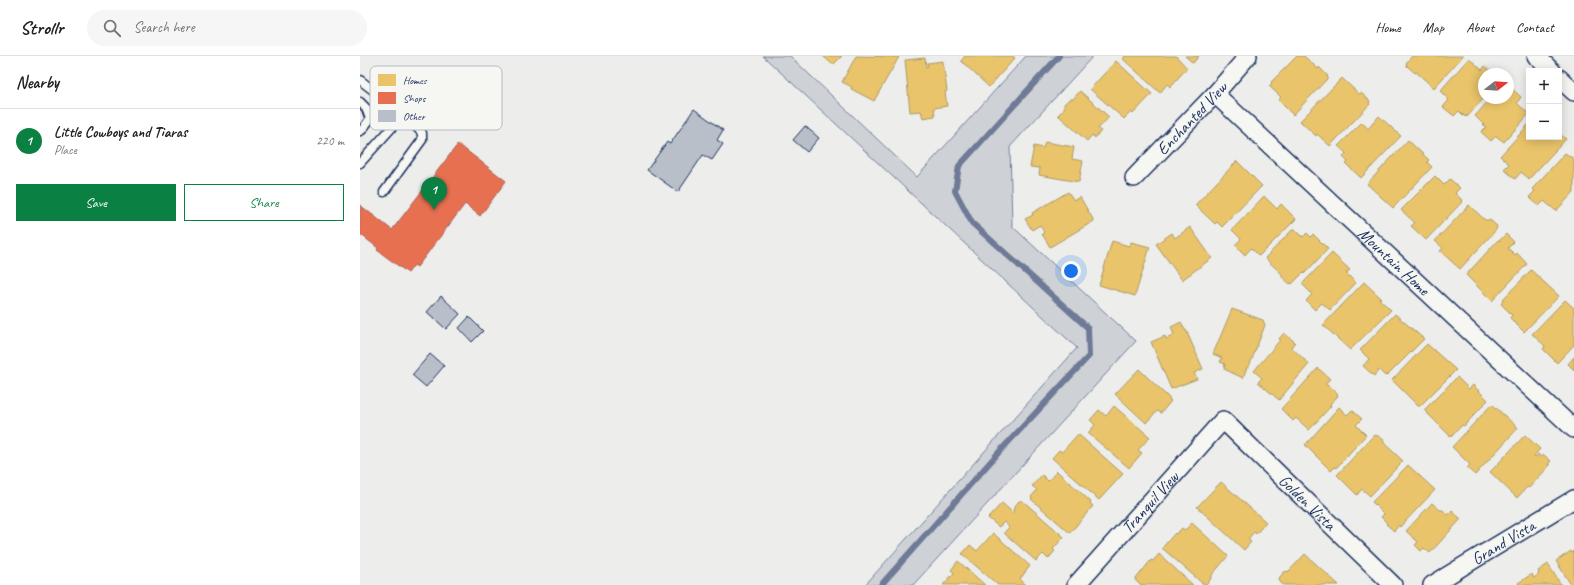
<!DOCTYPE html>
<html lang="en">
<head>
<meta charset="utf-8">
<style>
	body { margin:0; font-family:Caveat,sans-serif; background:#f6f6f6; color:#222 }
	.controls { position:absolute; right:12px; top:12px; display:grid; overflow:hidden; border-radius:0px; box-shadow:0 2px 10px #0003 }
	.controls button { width:36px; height:36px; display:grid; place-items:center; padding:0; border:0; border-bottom:1px solid #e0e0e0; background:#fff; color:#222; font:20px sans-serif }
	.compass { position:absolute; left:1118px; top:12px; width:36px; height:36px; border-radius:50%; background:#fff; box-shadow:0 2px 10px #0003; rotate:73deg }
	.you { position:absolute; left:711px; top:215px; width:14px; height:14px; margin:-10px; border:3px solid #fff; border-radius:50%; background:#1a73e8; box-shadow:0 0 0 6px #1a73e833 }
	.badge { display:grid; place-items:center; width:26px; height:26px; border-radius:50%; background:#0b8043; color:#fff; font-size:13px; font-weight:700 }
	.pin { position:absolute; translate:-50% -33px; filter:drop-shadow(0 1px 2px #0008) }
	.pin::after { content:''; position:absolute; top:21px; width:14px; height:12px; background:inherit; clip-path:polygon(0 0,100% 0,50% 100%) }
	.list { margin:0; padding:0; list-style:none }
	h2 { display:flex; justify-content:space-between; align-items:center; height:52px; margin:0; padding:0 16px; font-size:17px }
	h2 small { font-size:13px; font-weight:400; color:#767676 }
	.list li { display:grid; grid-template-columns:26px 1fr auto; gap:12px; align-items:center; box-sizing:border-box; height:64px; padding:0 16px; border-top:1px solid #e0e0e0 }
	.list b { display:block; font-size:15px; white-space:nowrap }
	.list p { margin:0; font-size:13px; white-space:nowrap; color:#767676 }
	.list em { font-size:13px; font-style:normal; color:#767676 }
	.actions { display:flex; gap:8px; padding:12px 16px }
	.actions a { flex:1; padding:9px 0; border:1px solid #0b8043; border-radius:0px; text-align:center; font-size:14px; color:#0b8043 }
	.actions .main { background:#0b8043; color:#fff }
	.icon { flex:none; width:22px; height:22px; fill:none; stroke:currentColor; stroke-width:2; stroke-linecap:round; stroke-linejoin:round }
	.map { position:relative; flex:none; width:1214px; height:529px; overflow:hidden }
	header { display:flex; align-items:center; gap:24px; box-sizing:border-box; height:56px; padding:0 20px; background:#fff; border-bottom:1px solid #e0e0e0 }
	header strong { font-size:19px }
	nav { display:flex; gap:22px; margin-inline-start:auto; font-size:14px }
	.search { width:280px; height:36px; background:#f6f6f6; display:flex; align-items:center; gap:10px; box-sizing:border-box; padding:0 14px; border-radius:22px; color:#767676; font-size:15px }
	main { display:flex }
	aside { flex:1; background:#fff }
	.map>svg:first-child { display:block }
	.green { fill:#ced2d7; stroke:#74809a }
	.homes { fill:#e9c46a; stroke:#ab9766 }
	.shops { fill:#e76f51; stroke:#aa5c55 }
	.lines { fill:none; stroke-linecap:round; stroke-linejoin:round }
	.stream { stroke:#6e7a96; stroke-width:6 }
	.building { fill:#b9bfc8; stroke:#1b2f5e }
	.service-casing { stroke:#1b2f5e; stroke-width:11 }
	.minor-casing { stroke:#1b2f5e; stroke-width:20 }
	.service { stroke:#f6f6f2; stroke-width:8 }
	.minor { stroke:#f6f6f2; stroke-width:17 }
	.labels { text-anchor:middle; stroke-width:4; stroke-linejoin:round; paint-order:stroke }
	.street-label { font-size:17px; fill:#1b2f5e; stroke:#f6f6f2 }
	.key { fill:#f6f6f2; stroke:#b4bac6; stroke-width:1 }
	.key-label { font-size:11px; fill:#1b2f5e }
</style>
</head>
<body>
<header>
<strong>Strollr</strong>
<div class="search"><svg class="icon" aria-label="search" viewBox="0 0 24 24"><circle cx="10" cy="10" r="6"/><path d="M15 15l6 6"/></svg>Search here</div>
<nav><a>Home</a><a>Map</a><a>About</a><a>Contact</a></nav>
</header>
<main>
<aside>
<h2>Nearby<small></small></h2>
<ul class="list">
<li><span class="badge">1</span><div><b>Little Cowboys and Tiaras</b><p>Place</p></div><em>220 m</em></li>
</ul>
<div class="actions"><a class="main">Save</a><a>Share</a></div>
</aside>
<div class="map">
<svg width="1214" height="529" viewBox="0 0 1214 529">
	<rect width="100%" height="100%" fill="#edeeec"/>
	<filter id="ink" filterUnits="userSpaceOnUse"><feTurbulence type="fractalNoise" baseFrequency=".025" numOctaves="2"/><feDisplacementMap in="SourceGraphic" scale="8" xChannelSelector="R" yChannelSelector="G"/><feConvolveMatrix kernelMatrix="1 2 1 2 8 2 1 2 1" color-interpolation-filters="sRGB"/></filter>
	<g filter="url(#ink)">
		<!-- green -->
		<path class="green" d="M 403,0 L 430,0 L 557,121 L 666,0 L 733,0 L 650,91 L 652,170 L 776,285 L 553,529 L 505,529 L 717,292 Z"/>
		<!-- homes -->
		<path class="homes" d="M 463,0 L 482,0 L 473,9 Z
			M 496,0 L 539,1 L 514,45 L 491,33 L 492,31 L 482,26 Z
			M 605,0 L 653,0 L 655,2 L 629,31 L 601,5 Z
			M 765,0 L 816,0 L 827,12 L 810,31 L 807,28 L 800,37 L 763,3 Z
			M 825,0 L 839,0 L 833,7 Z
			M 937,0 L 944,0 L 958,13 L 959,11 L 968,20 L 967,21 L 968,22 L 933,59 L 918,44 L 921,41 L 909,30 L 912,27 L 911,26 Z
			M 1052,0 L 1103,0 L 1074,32 L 1056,16 L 1055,17 L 1046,9 L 1047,8 L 1046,7 Z
			M 565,2 L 566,11 L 568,10 L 567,7 L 583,5 L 587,35 L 585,36 L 587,50 L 574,52 L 575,60 L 563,62 L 561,55 L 550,56 L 545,4 Z
			M 1109,2 L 1122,14 L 1125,10 L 1134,18 L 1124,18 L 1124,42 L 1107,61 L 1106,59 L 1105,61 L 1099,55 L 1094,60 L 1083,51 L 1089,44 L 1080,35 Z
			M 756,5 L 792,38 L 773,58 L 771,56 L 764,63 L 730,33 Z
			M 982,22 L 999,38 L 1001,37 L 1010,45 L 1009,47 L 1010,48 L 970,90 L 957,78 L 956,80 L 940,65 Z
			M 1148,29 L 1161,41 L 1157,47 L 1169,58 L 1144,86 L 1136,80 L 1131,85 L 1121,76 L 1126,71 L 1115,60 L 1131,42 L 1148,42 Z
			M 720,35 L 749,61 L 738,73 L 741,75 L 735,82 L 732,79 L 727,85 L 698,59 L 704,53 L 704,48 L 709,43 L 713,43 Z
			M 1019,60 L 1041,80 L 1001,122 L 986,108 L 988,106 L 983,101 L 986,97 L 978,90 L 1002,66 L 1008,73 Z
			M 1169,68 L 1169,81 L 1199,81 L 1199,77 L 1206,83 L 1169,123 L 1161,116 L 1155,123 L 1144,113 L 1149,108 L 1140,100 Z
			M 1048,84 L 1069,104 L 1067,106 L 1072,111 L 1033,152 L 1007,128 Z
			M 685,86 L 714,91 L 712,103 L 723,105 L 719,126 L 679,119 L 680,112 L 670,111 L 674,90 L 683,92 Z
			M 1205,97 L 1214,103 L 1214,136 L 1196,155 L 1184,145 L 1179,150 L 1169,141 L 1175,135 L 1172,133 Z
			M 877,105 L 902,130 L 862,171 L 857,166 L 855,168 L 835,149 Z
			M 1075,120 L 1084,129 L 1090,123 L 1100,132 L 1095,137 L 1102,144 L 1101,145 L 1102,146 L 1066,184 L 1051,170 L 1055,167 L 1041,154 Z
			M 708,136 L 714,144 L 720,141 L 734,165 L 690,191 L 682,178 L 684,176 L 680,169 L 672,174 L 665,163 L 673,159 L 672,157 Z
			M 904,140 L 917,153 L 921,148 L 936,163 L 899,200 L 891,192 L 885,199 L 875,189 L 881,183 L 872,174 Z
			M 1109,149 L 1125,164 L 1130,164 L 1137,170 L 1136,174 L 1100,213 L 1080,195 L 1083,192 L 1075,185 Z
			M 830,171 L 852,202 L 822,224 L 796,188 L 812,177 L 815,182 Z
			M 934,172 L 943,181 L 947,177 L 951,181 L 953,178 L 968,193 L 944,218 L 943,217 L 932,228 L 931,227 L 930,228 L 921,220 L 923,219 L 905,202 Z
			M 1146,178 L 1154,186 L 1148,192 L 1155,199 L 1157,197 L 1167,208 L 1132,245 L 1106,219 L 1138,184 L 1139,185 Z
			M 752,185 L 769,190 L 771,186 L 790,191 L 775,240 L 739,229 Z
			M 972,197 L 990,214 L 986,217 L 996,227 L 970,254 L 962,247 L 955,254 L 946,245 L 952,238 L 942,228 Z
			M 1171,214 L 1199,240 L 1164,276 L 1150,262 L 1152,259 L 1141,248 L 1143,245 L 1142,244 Z
			M 1004,226 L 1021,242 L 1019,243 L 1031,254 L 990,294 L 963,269 Z
			M 1205,244 L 1214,252 L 1214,289 L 1197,307 L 1183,293 L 1185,290 L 1172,278 Z
			M 872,253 L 903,264 L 905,269 L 889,311 L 887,311 L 883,322 L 864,313 L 865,308 L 860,306 L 862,302 L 853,298 Z
			M 1035,258 L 1064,283 L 1027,320 L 1026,319 L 1025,320 L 1019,314 L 1014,320 L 1003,310 L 1009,303 L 1000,294 Z
			M 821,266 L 825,274 L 826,274 L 843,313 L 834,317 L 837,323 L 811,333 L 791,286 L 805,280 L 806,283 L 814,279 L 811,271 Z
			M 924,277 L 935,286 L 931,291 L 949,308 L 919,344 L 898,326 L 902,322 L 894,315 L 920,284 L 919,283 Z
			M 1067,288 L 1096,314 L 1060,350 L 1058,350 L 1032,324 Z
			M 1214,301 L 1214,314 L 1208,308 Z
			M 958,312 L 970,323 L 965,328 L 975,334 L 978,340 L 970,348 L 971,350 L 949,374 L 936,362 L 933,365 L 921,353 Z
			M 779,313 L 809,342 L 809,343 L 811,345 L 801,357 L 797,355 L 786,367 L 755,338 Z
			M 1097,321 L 1109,333 L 1113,329 L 1128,344 L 1104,370 L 1102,369 L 1091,381 L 1064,354 Z
			M 1132,348 L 1158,372 L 1115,419 L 1107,412 L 1110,409 L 1092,391 Z
			M 754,350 L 790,381 L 778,394 L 782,397 L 769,412 L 728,377 L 735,369 L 730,364 L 739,354 L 746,360 Z
			M 979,351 L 987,359 L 992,354 L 1002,363 L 996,369 L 1006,379 L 976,412 L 975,411 L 971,415 L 945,389 Z
			M 718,378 L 763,418 L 739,444 L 692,402 L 699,394 L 702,396 Z
			M 1014,379 L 1018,380 L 1024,384 L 1024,387 L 1043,405 L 1010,440 L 1002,433 L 997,439 L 977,419 Z
			M 1165,379 L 1180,393 L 1174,400 L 1176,401 L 1178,398 L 1181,401 L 1184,399 L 1191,405 L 1188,408 L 1190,409 L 1169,432 L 1167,431 L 1157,442 L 1130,416 Z
			M 1048,409 L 1075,434 L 1040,471 L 1039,469 L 1034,475 L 1026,468 L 1027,467 L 1021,461 L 1024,458 L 1012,446 Z
			M 697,415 L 731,446 L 730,447 L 733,450 L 710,477 L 671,443 L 672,442 L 671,441 L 677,434 L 672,430 L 682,419 L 688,425 Z
			M 861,426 L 906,466 L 896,478 L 894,476 L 888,483 L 891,486 L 884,494 L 837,451 Z
			M 659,445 L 663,445 L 704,481 L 693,493 L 695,495 L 688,503 L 683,498 L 676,505 L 644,477 L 649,471 L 644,466 L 639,471 L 628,462 L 642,447 L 653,457 L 654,451 Z
			M 1072,447 L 1080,454 L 1083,454 L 1088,459 L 1092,455 L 1101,463 L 1070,497 L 1064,492 L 1061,495 L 1055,489 L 1058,486 L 1046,475 Z
			M 832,467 L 868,500 L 852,519 L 852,521 L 847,528 L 842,527 L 802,492 L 815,477 L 816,478 L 822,472 L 825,474 Z
			M 633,477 L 670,510 L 660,523 L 664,527 L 664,529 L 638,529 L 602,498 L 610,489 L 617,495 Z
			M 1211,495 L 1212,497 L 1214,495 L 1214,529 L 1211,529 L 1196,505 Z
			M 799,498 L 833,529 L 780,529 L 775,524 L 791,504 L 793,505 Z
			M 945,498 L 979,529 L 923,529 L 920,526 L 919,522 L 924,516 L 929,515 Z
			M 598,505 L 625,529 L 583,529 L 594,517 L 591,514 Z
			M 1188,508 L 1201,529 L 1159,529 L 1158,527 L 1172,518 L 1174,522 L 1179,518 L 1178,515 Z"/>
		<!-- shops -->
		<path class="shops" d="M 98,88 L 146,125 L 120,160 L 105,148 L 57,211 L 54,209 L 48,217 L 17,194 L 18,192 L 0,178 L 0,149 L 32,174 Z"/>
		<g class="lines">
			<!-- stream -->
			<path class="stream" d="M 521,529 L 640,395 L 729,300 L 728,272 L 612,167 L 595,135 L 599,110 L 699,0"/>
		</g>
		<!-- building -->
		<path class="building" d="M 334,53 L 363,74 L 357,84 L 363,88 L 352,104 L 343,99 L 318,136 L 287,114 L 307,86 L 310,88 Z
			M 445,70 L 459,82 L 447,96 L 433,84 Z
			M 81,240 L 100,258 L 86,273 L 67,256 Z
			M 109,261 L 123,275 L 112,286 L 99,272 Z
			M 70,298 L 84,310 L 66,331 L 52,319 Z"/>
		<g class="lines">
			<defs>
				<path id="service" d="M 0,24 L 44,58 L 62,77 L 62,84 L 24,136
					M 0,46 L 6,52 L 10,63 L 2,74 L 0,75
					M 0,107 L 44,58"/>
				<g id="minor">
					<path d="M 1176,0 L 1192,15"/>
					<path d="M 1199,22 L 1214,36"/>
					<path id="s1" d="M 855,38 L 1214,373"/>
					<path id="s2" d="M 774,122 L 855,38 L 888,0"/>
					<path id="s3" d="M 716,529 L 863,364 L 1033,529"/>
					<path id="s4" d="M 1072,529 L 1214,443"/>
				</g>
			</defs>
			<!-- service casing -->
			<use href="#service" class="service-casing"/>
			<!-- minor casing -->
			<use href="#minor" class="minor-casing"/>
			<!-- service -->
			<use href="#service" class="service"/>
			<!-- minor -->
			<use href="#minor" class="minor"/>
		</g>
	</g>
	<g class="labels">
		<!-- street labels -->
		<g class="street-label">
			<text dy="6" stroke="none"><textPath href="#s2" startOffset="83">Enchanted View</textPath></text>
			<text dy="6" stroke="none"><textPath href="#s1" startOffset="245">Mountain Home</textPath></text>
			<text dy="6" stroke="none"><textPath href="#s3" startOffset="111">Tranquil View</textPath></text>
			<text dy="6" stroke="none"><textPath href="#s3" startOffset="339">Golden Vista</textPath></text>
			<text dy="6" stroke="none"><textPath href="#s4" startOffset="83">Grand Vista</textPath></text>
		</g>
	</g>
	<!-- legend -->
	<rect x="10" y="10" width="132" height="64" rx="6" class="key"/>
	<rect x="18" y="18" width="18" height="12" fill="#e9c46a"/>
	<rect x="18" y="36" width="18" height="12" fill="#e76f51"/>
	<rect x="18" y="54" width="18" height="12" fill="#b9bfc8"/>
	<g class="key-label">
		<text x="43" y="28">Homes</text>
		<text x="43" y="46">Shops</text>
		<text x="43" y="64">Other</text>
	</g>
</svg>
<div class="controls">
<button>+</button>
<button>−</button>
</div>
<svg class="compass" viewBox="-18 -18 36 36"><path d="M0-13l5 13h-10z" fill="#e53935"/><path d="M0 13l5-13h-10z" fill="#767676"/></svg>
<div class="you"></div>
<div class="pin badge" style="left:74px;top:154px">1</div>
</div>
</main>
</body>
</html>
